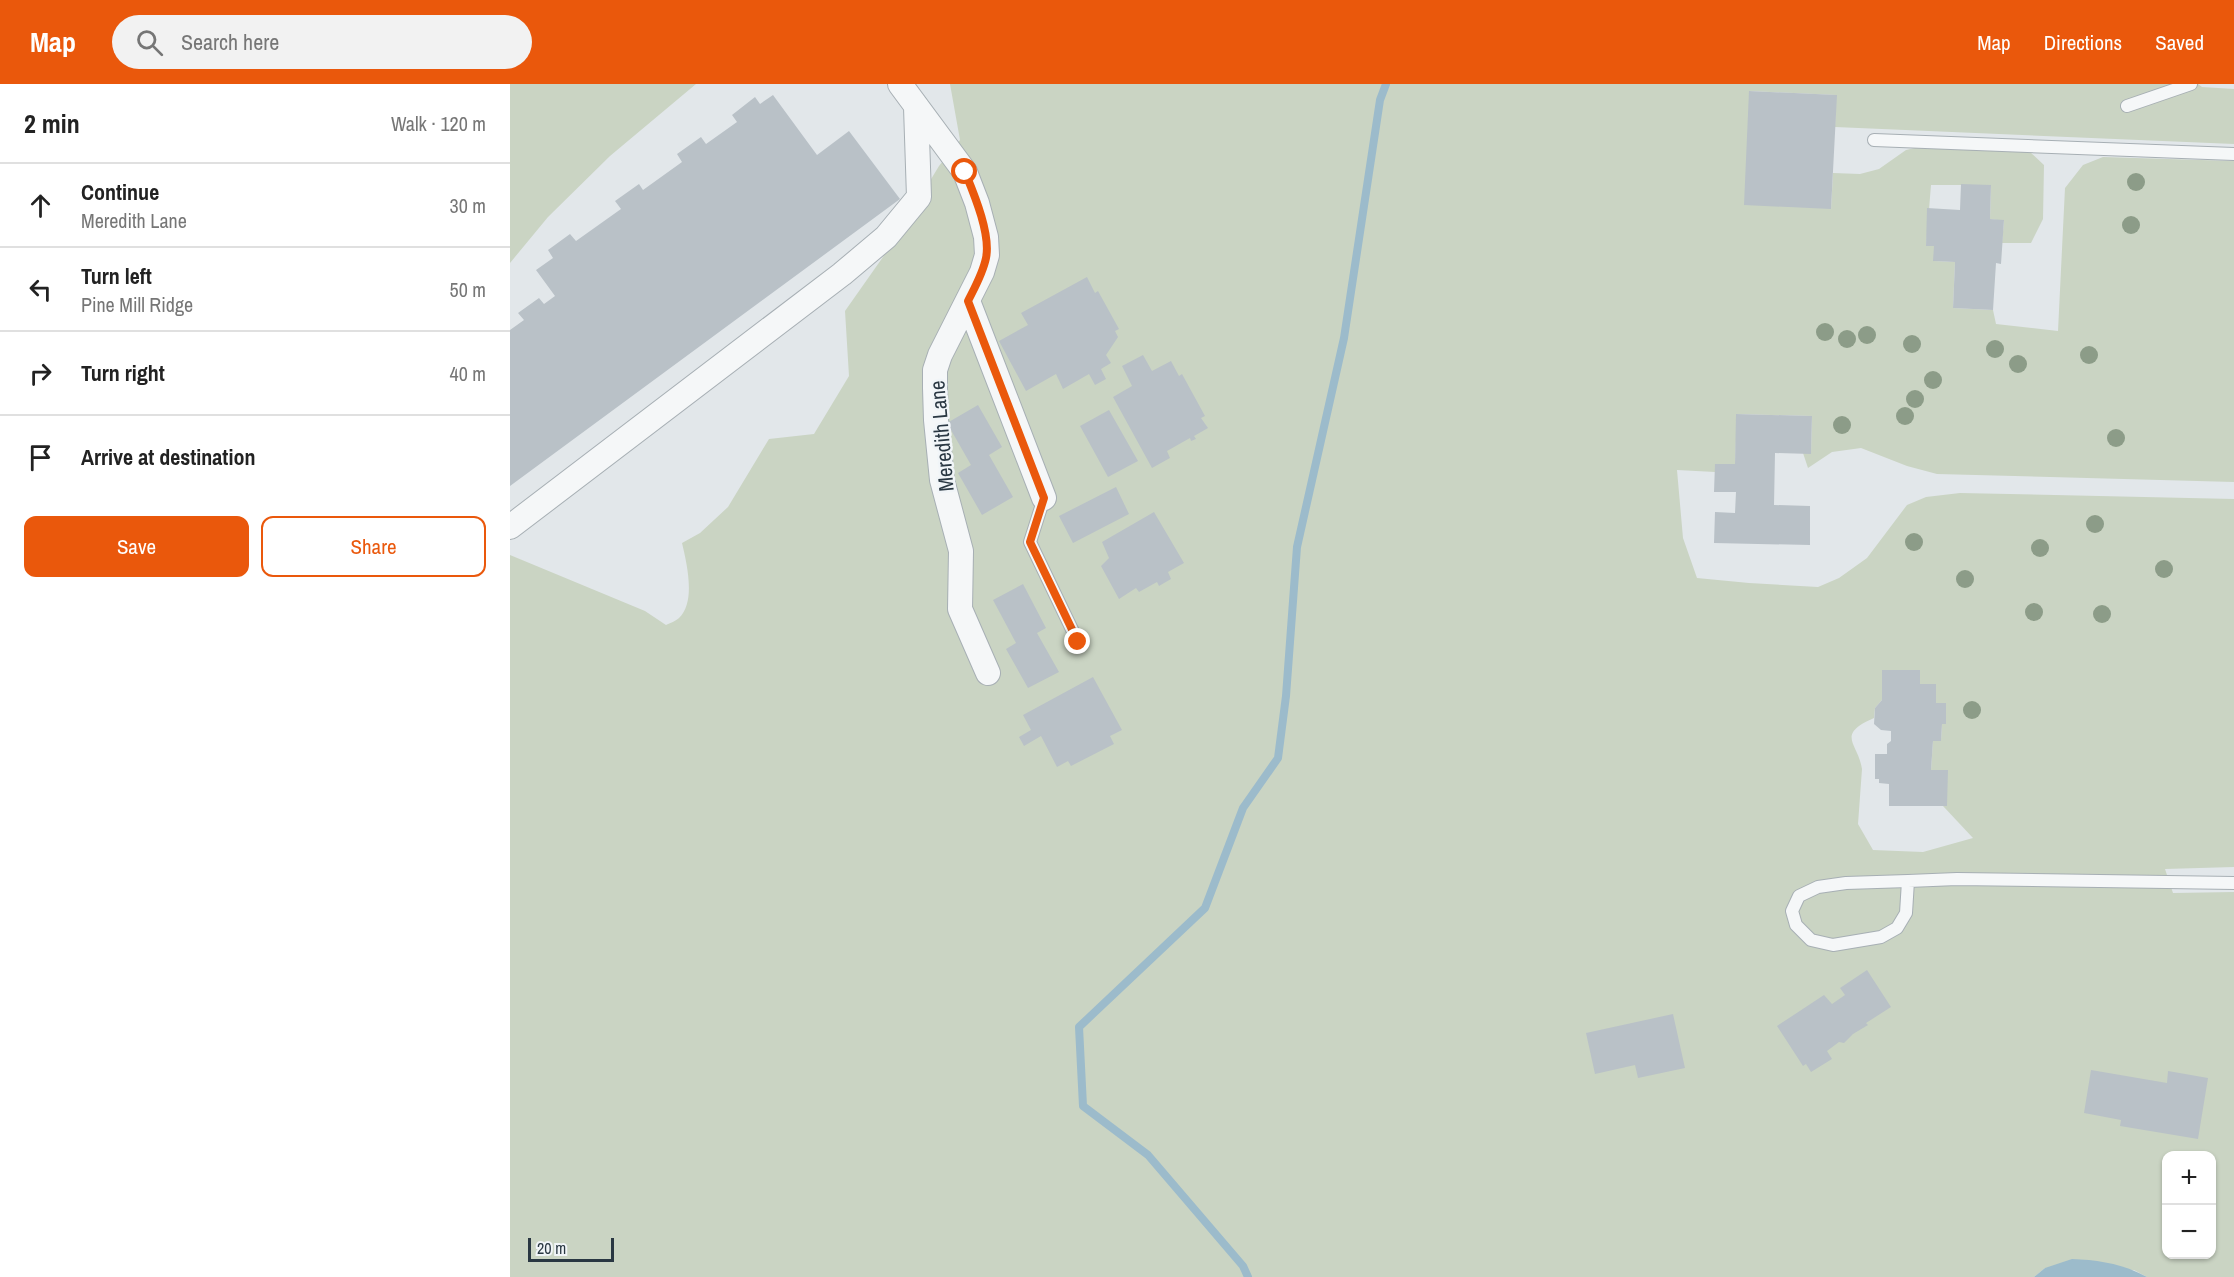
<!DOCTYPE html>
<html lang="en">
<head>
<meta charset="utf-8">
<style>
	body { margin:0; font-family:"Archivo Narrow",sans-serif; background:#f2f2f2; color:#222 }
	.controls { position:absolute; right:18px; bottom:18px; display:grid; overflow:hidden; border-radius:12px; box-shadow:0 2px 4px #0004 }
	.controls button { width:54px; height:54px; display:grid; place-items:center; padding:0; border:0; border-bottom:2px solid #e0e0e0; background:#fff; color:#222; font:30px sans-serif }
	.scale { position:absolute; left:18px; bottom:15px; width:86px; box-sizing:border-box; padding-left:6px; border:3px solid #293742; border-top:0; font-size:16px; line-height:21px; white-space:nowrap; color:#293742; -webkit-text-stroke:4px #f1f5f8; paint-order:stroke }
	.stop { position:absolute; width:18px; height:18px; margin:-14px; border:4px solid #ea580c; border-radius:50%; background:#fff }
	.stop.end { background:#ea580c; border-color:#fff; box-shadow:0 2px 6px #0008 }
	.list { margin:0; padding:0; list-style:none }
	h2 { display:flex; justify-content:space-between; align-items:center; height:78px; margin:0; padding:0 24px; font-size:26px }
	h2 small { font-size:20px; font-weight:400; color:#767676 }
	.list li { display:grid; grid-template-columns:39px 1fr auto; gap:18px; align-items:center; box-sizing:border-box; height:84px; padding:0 24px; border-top:2px solid #e0e0e0 }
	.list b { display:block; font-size:22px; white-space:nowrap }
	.list p { margin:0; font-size:20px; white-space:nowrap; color:#767676 }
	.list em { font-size:20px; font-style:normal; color:#767676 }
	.actions { display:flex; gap:12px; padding:18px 24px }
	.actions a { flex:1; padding:14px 0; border:2px solid #ea580c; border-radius:12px; text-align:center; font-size:21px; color:#ea580c }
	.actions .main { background:#ea580c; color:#fff }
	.icon { flex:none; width:33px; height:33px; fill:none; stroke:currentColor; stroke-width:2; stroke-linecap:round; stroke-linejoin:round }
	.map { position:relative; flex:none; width:1724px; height:1193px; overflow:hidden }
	header { display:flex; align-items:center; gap:36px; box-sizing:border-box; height:84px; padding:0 30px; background:#ea580c; color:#fff }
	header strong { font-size:28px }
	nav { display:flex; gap:33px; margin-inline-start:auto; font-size:21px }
	.search { width:420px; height:54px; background:#f2f2f2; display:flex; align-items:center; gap:15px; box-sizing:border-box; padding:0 21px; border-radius:33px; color:#767676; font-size:22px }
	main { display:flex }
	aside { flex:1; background:#fff }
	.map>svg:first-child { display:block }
	.green { fill:#cad4c3; fill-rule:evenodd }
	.water { fill:#9cbbcb }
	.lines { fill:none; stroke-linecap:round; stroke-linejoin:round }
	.stream { stroke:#9cbbcb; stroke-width:8 }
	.building { fill:#b9c1c7 }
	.lane-casing { stroke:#a7afb4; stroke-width:14 }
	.street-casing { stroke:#a7afb4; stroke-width:26 }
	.lane { stroke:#f5f7f8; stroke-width:12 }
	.street { stroke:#f5f7f8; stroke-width:24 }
	.tree { fill:#8c9c88 }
	.route { stroke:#ea580c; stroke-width:8 }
	.labels { text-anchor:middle; stroke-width:5; stroke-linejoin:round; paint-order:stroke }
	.street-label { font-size:21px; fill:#293742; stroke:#f1f5f8 }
</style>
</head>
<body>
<header>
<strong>Map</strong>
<div class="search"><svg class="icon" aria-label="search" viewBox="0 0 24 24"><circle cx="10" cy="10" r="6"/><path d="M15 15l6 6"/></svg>Search here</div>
<nav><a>Map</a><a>Directions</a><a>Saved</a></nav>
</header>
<main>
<aside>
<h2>2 min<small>Walk · 120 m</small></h2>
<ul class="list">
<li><svg class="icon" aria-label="ahead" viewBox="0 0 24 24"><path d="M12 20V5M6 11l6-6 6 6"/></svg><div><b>Continue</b><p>Meredith Lane</p></div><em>30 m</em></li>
<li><svg class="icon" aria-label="left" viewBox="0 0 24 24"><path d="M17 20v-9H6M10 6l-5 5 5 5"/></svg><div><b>Turn left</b><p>Pine Mill Ridge</p></div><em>50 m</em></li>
<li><svg class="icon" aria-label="right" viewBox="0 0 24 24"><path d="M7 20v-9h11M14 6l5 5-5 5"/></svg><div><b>Turn right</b></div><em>40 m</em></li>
<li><svg class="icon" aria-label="arrive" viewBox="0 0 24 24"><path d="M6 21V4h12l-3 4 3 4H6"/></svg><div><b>Arrive at destination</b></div></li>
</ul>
<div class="actions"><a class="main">Save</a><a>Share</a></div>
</aside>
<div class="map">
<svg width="1724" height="1193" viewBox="0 0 1724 1193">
	<rect width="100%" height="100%" fill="#e2e7ea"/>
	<!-- green -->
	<path class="green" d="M 0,0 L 186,0 L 100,72 L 38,133 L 0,179 Z
		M 440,0 L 1688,0 L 1692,3 L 1724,5 L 1724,60 L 1325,43 L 1326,11 L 1240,7 L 1321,125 L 1323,89 L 1350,90 L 1369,85 L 1396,66 L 1418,61 L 1520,68 L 1534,81 L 1533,135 L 1521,159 L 1492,159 L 1494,137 L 1480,135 L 1481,101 L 1421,101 L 1416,162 L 1424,162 L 1424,177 L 1445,178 L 1443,224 L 1483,226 L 1486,240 L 1548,247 L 1555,104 L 1573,81 L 1593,73 L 1724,77 L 1724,398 L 1427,390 L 1397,382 L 1351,364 L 1322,368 L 1298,384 L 1293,369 L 1301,369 L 1302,332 L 1227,330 L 1225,380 L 1205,380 L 1205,388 L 1167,386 L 1173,454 L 1187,494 L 1239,499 L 1308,503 L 1329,494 L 1357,474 L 1397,421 L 1416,413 L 1450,409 L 1724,415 L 1724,783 L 1655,785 L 1663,809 L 1724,808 L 1724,1193 L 1637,1193 L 1624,1186 L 1535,1184 L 1524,1193 L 0,1193 L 0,471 L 135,527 L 156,541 C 160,539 166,537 169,534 C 186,518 177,480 172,459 L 190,449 L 218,423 L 259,355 L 304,350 L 339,292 L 335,227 L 380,163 L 429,82 L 450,56 ZM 1372,586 L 1410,586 L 1410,600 L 1426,600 L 1426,619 L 1436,619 L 1436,640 L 1432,640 L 1431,656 L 1423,657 L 1421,686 L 1437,686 L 1437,722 L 1433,722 L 1463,754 L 1413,768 L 1363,766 L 1348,740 L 1352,685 C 1348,659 1325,651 1364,634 L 1365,624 L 1372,616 ZM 1656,1072 L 1702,1072 L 1702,1170 L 1656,1170 Z"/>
	<!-- water -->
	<path class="water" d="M 1562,1175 C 1589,1176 1613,1180 1637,1193 L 1524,1193 L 1535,1184 Z"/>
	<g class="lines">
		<!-- stream -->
		<path class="stream" d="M 738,1193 L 733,1182 L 638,1071 L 573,1022 L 569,943 L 695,824 L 733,724 L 768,674 L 776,612 L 787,463 L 834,254 L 870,16 L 876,0"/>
	</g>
	<!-- building -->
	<path class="building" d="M 1239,7 L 1327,11 L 1321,125 L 1234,121 Z
		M 263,11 L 307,71 L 339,47 L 390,115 L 0,402 L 0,246 L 14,236 L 8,229 L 29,214 L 34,220 L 45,212 L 26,186 L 43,174 L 38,166 L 60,150 L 66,157 L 111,125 L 105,117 L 129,100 L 133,106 L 172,78 L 167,70 L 191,53 L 196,60 L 227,38 L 222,31 L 245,13 L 250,20 Z
		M 1451,100 L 1481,101 L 1480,135 L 1494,136 L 1491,180 L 1486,179 L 1483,226 L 1443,224 L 1445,178 L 1423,177 L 1424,162 L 1416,162 L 1417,124 L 1450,126 Z
		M 577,193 L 585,209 L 588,207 L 609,245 L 605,247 L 608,253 L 596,271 L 601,279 L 591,285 L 596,295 L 585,301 L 579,290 L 553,305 L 546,290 L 516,307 L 489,257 L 518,241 L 511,229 Z
		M 633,271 L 642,287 L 661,277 L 669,292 L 672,290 L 695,332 L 691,334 L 698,344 L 684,352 L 686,355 L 681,357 L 680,354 L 657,367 L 660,374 L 642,384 L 603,313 L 622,302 L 612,282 Z
		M 468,321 L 492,363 L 479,371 L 503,413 L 472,431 L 448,389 L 461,381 L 437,339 Z
		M 599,326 L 628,377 L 598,393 L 570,342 Z
		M 1226,330 L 1302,332 L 1301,370 L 1265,369 L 1264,421 L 1300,422 L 1300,461 L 1204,459 L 1205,428 L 1225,429 L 1226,408 L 1204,408 L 1205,380 L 1225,380 Z
		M 606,403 L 619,430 L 563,459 L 549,432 Z
		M 644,428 L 674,479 L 658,488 L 661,495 L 649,502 L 647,498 L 629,508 L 626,504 L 609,515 L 591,482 L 599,474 L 592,458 Z
		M 513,500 L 536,544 L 527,549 L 549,588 L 518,604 L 496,565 L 506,559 L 483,516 Z
		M 1372,586 L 1410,586 L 1410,600 L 1426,600 L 1426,619 L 1436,619 L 1436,640 L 1432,640 L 1431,657 L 1423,657 L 1421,686 L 1438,686 L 1437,722 L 1379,722 L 1379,700 L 1369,699 L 1369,695 L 1365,695 L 1365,670 L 1377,670 L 1377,660 L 1381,657 L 1381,647 L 1371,646 L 1364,640 L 1365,624 L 1372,616 Z
		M 583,593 L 612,646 L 600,652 L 604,660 L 561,682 L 558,677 L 547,683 L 531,652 L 514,662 L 509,653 L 521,646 L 513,631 Z
		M 1357,886 L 1381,923 L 1356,939 L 1358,941 L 1343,950 L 1334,959 L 1329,958 L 1317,967 L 1322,975 L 1301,988 L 1296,980 L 1293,982 L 1267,942 L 1314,911 L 1322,920 L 1335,911 L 1330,904 Z
		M 1163,930 L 1175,984 L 1128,994 L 1125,981 L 1085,990 L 1076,949 Z
		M 1581,986 L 1657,999 L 1658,987 L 1698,994 L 1688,1055 L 1610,1042 L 1611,1036 L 1574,1029 Z"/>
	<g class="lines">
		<defs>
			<path id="lane" d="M 1617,22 L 1681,0
				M 1364,56 L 1724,70
				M 534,414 L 520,458 L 568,558
				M 1398,797 L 1396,829 L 1387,844 L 1371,853 L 1323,861 L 1301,856 L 1286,841 L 1282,827 L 1289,812 L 1308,803 L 1336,799 L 1398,797 L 1447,795 L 1724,799"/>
			<path id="street" d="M 390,0 L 455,88 L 467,119 L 476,153 L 477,171 L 472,188 L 430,271 L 425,286 L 425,304 L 426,336 L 432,396 L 451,467 L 450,525 L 478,589
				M 458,217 L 534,414
				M 0,443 L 332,190 L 376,153 L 409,113 L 406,23"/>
		</defs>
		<!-- lane casing -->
		<use href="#lane" class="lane-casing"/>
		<!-- street casing -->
		<use href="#street" class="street-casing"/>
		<!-- lane -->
		<use href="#lane" class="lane"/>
		<!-- street -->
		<use href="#street" class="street"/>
	</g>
	<!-- trees -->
	<g class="tree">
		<circle cx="1626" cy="98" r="9"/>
		<circle cx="1621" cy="141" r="9"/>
		<circle cx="1315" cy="248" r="9"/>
		<circle cx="1357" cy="251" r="9"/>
		<circle cx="1337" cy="255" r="9"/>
		<circle cx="1402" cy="260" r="9"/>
		<circle cx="1485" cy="265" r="9"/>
		<circle cx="1579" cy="271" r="9"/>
		<circle cx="1508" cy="280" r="9"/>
		<circle cx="1423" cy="296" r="9"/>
		<circle cx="1405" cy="315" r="9"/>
		<circle cx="1395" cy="332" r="9"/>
		<circle cx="1332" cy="341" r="9"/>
		<circle cx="1606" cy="354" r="9"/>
		<circle cx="1585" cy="440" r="9"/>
		<circle cx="1404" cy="458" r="9"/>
		<circle cx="1530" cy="464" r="9"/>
		<circle cx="1654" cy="485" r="9"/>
		<circle cx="1455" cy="495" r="9"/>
		<circle cx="1524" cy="528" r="9"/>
		<circle cx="1592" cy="530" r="9"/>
		<circle cx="1462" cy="626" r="9"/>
	</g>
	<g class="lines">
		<!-- route -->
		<path class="route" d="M 455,88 C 464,110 481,150 476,174 C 473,189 465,203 458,217 L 534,414 L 520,458 L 568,558"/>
	</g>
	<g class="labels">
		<!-- street labels -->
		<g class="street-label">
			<text transform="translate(432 352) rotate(-95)" y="7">Meredith Lane</text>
		</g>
	</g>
</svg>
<div class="controls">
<button>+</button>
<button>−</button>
</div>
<div class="scale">20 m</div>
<div class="stop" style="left:455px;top:88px"></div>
<div class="stop end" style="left:568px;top:558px"></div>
</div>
</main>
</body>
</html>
